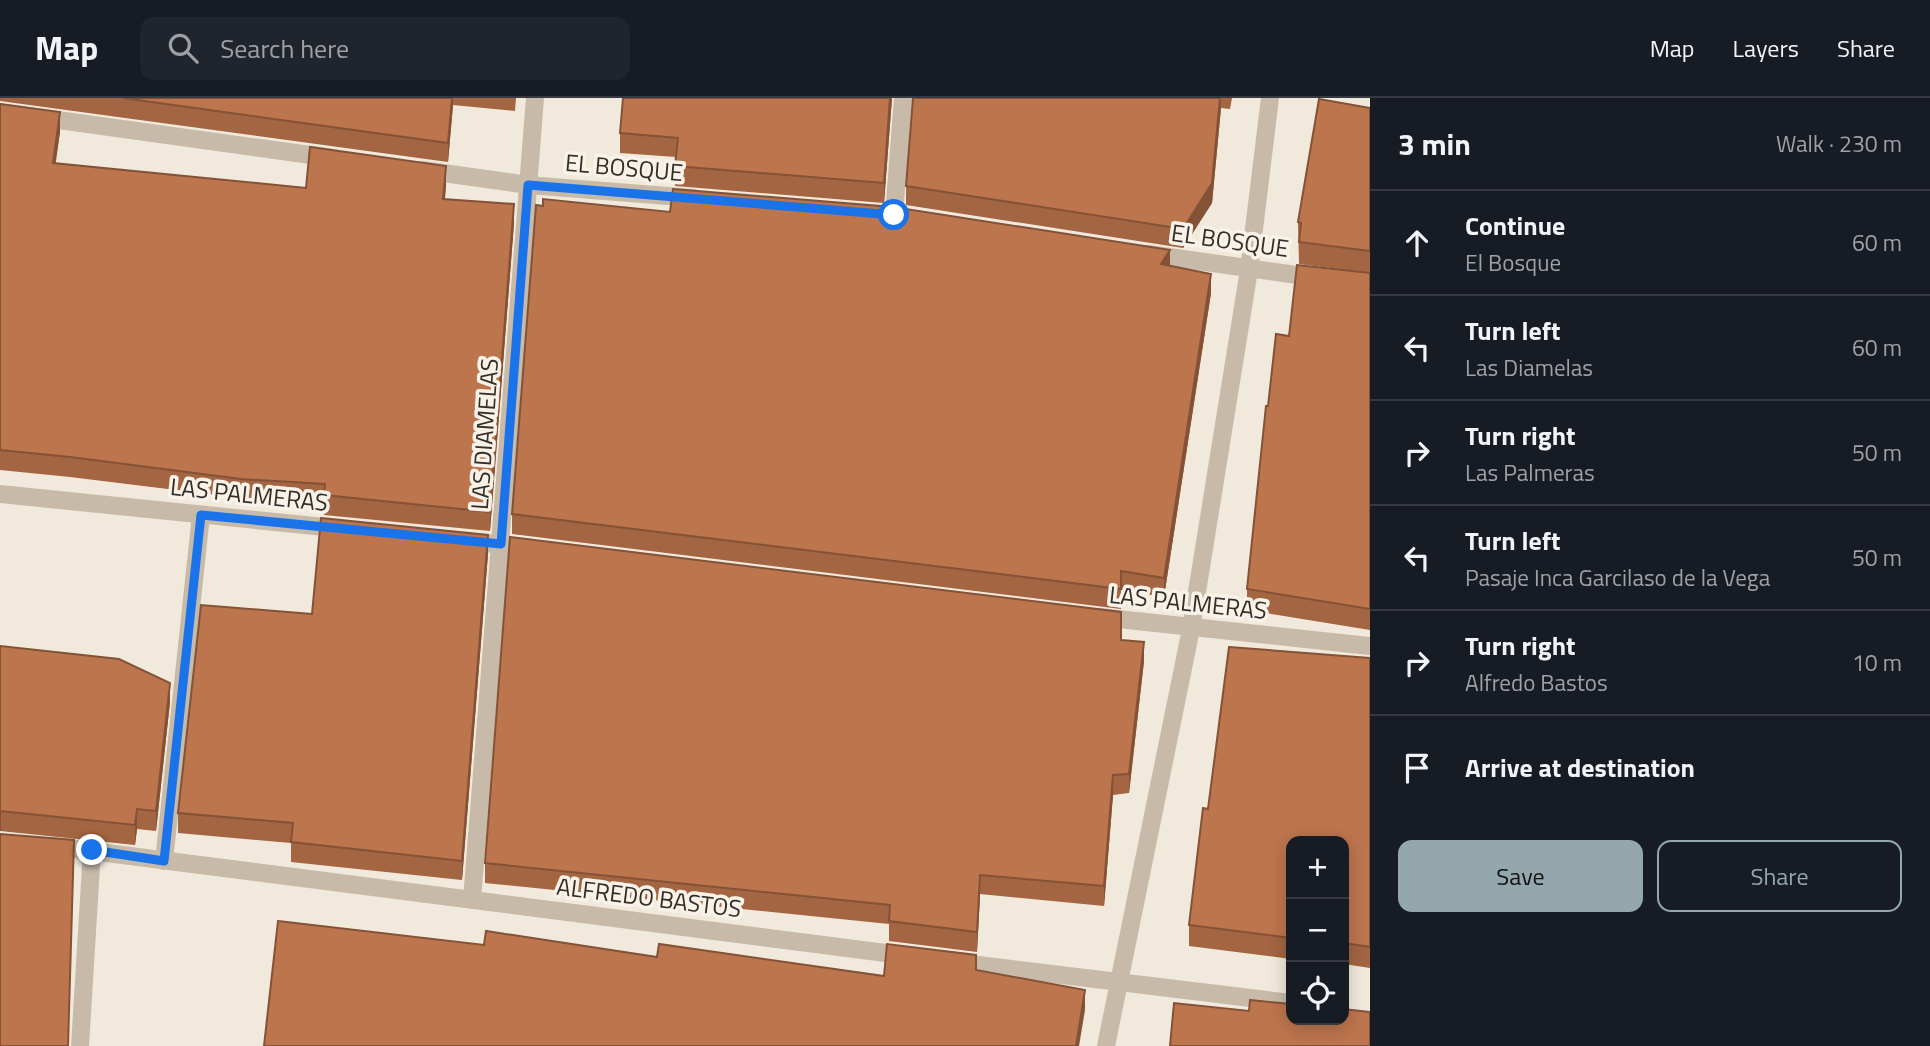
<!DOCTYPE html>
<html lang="en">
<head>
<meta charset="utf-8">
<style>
	body { margin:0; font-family:"Titillium Web",sans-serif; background:#20242c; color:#f1f3f6 }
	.controls { position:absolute; right:21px; bottom:21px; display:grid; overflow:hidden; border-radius:14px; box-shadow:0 4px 18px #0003 }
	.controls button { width:63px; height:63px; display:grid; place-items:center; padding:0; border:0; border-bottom:2px solid #363941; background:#171b24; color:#f1f3f6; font:35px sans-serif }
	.stop { position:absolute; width:21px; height:21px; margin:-16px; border:5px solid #1a73e8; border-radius:50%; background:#fff }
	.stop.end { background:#1a73e8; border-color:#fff; box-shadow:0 2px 7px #0008 }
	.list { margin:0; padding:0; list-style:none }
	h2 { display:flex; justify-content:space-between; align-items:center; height:91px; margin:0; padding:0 28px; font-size:30px }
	h2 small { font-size:23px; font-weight:400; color:#9ea1a6 }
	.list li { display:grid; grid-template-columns:46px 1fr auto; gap:21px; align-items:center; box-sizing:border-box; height:105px; padding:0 28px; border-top:2px solid #363941 }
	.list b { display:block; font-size:26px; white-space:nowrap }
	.list p { margin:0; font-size:23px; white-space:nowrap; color:#9ea1a6 }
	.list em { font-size:23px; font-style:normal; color:#9ea1a6 }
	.actions { display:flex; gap:14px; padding:21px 28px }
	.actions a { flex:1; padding:16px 0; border:2px solid #93a7ad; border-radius:14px; text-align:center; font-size:24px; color:#93a7ad }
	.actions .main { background:#93a7ad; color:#111 }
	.icon { flex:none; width:38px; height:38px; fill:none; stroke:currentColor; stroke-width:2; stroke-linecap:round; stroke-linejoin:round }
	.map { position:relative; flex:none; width:1370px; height:948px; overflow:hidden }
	header { display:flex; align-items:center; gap:42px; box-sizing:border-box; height:98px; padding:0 35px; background:#171b24; border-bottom:2px solid #363941 }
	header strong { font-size:33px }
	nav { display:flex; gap:38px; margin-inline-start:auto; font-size:24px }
	.search { width:490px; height:63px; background:#20242c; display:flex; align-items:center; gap:18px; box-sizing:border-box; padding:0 24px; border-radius:14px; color:#9ea1a6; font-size:26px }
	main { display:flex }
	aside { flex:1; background:#171b24 }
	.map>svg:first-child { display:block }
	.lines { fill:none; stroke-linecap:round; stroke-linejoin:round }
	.minor { stroke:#c7baa9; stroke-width:18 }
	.wall { fill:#a36542 }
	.shaded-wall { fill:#845236 }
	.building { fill:#bd754d; stroke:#845236; stroke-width:2 }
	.route { stroke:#1a73e8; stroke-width:9 }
	.labels { text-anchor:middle; stroke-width:7; stroke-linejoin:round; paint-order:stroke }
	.street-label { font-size:24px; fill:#352e28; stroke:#f8f2e8 }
</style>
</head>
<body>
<header>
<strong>Map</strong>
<div class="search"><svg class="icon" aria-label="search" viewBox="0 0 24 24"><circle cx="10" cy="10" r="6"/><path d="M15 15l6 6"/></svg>Search here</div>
<nav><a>Map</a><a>Layers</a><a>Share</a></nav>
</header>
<main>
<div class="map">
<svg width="1370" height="948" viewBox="0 0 1370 948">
	<rect width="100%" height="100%" fill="#f0e9dc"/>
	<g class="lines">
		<!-- minor -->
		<path class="minor" d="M 0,14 L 332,60
			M 422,72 L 528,87 L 693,100
			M 894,117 L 903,0
			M 1148,156 L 1318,180
			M 0,396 L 344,431
			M 466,443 L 532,450
			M 1099,519 L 1370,548
			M 52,748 L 909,858
			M 164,763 L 201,417
			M 472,802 L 535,0
			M 954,864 L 1291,905
			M 80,948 L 92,752
			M 1106,948 L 1191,531 L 1249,172 L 1270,0"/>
	</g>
	<!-- wall -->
	<path class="wall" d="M 0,0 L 516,0 L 515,13 L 453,7 L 448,64 L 0,3 Z
		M 892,0 L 884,105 L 675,88 L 676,59 L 620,55 L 620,35 Z
		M 913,0 L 1232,0 L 1230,11 L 1221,10 L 1212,105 L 1183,150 L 906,107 L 906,88 Z
		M 0,6 L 60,34 L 55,65 L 306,90 L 446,87 L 445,101 L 514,125 L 490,433 L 324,417 L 324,405 L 241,400 L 70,379 L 0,372 Z
		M 1370,10 L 1370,175 L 1299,166 L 1298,124 Z
		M 543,108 L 1170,167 L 1211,195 L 1164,499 L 1121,492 L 1121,511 L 512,436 L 512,416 Z
		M 1370,175 L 1370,532 L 1247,512 L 1247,491 L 1268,308 L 1289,238 Z
		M 488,456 L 462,782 L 291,764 L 291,745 L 178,735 L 178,715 L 312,516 Z
		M 1121,542 L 1144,563 L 1129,695 L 1113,697 L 1104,808 L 980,796 L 977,854 L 889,843 L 889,826 L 485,785 L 485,765 Z
		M 0,548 L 170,604 L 156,733 L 137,731 L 135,747 L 0,733 Z
		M 1370,560 L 1370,870 L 1344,866 L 1344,743 L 1291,743 L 1291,861 L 1189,848 L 1189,827 L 1208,711 Z"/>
	<!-- shaded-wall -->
	<path class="shaded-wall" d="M 452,0 L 453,0 L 453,7 L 448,64 L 448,45 Z
		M 890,0 L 892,0 L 884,105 L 884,85 Z
		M 1220,0 L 1221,10 L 1212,105 L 1183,150 L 1183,131 Z
		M 60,14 L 60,34 L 53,85 L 53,65 Z
		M 446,68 L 446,87 L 443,120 L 443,101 Z
		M 514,106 L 514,125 L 490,433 L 490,414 Z
		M 1170,152 L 1170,171 L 1161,166 Z
		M 1211,176 L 1211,195 L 1164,499 L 1164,480 Z
		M 488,437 L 488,456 L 462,782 L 462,763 Z
		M 1144,544 L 1144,563 L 1129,695 L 1129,676 Z
		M 170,585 L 170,604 L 156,733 L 156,713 Z
		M 1113,677 L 1113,697 L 1104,808 L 1104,788 Z
		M 137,711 L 137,731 L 135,747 L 135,727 Z
		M 0,713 L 1,713 L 1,733 L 0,733 Z
		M 980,777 L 980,796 L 977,854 L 977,834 Z
		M 1085,892 L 1085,912 L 1079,948 L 1076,948 Z"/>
	<!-- building -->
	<path class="building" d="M 123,0 L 452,0 L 448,45 Z
		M 623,0 L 890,0 L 884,85 L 675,68 L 678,40 L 620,35 Z
		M 913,0 L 1220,0 L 1212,85 L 1183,131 L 906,88 Z
		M 1319,1 L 1370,10 L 1370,153 L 1299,144 L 1301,125 L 1298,124 Z
		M 0,6 L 60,14 L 53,65 L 306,90 L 310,49 L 446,68 L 443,101 L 514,106 L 490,414 L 324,397 L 325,386 L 241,381 L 70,359 L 0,352 Z
		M 673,91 L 893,109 L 1170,152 L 1161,166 L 1211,176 L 1164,480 L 1121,473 L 1121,491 L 512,416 L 536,107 L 543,108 L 543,101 L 670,114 Z
		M 1297,167 L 1370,175 L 1370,511 L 1247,491 L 1266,308 L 1268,308 L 1276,236 L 1289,238 Z
		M 321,420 L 488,437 L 462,763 L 291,744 L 293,725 L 178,715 L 201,507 L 312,516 Z
		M 510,439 L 1121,514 L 1121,542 L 1144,544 L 1129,676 L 1113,677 L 1104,788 L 980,777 L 977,834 L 889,823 L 890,807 L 485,765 Z
		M 0,548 L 119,561 L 170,585 L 156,713 L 137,711 L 135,727 L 0,713 Z
		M 1229,549 L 1370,560 L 1370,849 L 1344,845 L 1344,743 L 1291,743 L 1291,840 L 1189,827 L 1203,710 L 1208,711 Z
		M 0,736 L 74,742 L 68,948 L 0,948 Z
		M 278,823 L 484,847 L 486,833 L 657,859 L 659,846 L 884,878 L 887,846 L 976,857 L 976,872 L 1085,892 L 1076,948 L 264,948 Z
		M 1250,902 L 1291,906 L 1291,922 L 1344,922 L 1344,911 L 1370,914 L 1370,948 L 1170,948 L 1174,905 L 1249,913 Z"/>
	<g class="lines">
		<!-- route -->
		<path class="route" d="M 92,752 L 164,763 L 201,417 L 501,446 L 528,87 L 894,117"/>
	</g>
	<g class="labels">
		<!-- street labels -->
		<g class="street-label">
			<text transform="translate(624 70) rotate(5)" y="8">EL BOSQUE</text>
			<text transform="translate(1230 143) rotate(8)" y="8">EL BOSQUE</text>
			<text transform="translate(485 336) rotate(-86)" y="8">LAS DIAMELAS</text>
			<text transform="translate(249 397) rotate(6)" y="8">LAS PALMERAS</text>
			<text transform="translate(1188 505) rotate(6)" y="8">LAS PALMERAS</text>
			<text transform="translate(649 800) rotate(7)" y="8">ALFREDO BASTOS</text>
		</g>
	</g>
</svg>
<div class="controls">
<button>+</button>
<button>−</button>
<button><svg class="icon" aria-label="locate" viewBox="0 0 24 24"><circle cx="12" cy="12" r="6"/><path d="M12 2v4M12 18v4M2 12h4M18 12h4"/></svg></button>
</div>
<div class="stop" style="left:894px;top:117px"></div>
<div class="stop end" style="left:92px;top:752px"></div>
</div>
<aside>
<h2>3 min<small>Walk · 230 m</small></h2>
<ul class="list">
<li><svg class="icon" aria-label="ahead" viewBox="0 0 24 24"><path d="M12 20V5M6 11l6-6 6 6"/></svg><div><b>Continue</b><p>El Bosque</p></div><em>60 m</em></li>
<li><svg class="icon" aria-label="left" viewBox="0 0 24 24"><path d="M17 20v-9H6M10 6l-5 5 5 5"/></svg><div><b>Turn left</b><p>Las Diamelas</p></div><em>60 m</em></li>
<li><svg class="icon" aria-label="right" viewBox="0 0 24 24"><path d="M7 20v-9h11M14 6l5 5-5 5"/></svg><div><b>Turn right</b><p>Las Palmeras</p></div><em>50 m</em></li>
<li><svg class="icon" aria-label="left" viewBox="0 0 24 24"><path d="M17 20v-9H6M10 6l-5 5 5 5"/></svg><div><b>Turn left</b><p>Pasaje Inca Garcilaso de la Vega</p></div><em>50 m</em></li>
<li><svg class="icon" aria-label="right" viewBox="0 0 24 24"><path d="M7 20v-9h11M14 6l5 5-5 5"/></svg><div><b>Turn right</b><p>Alfredo Bastos</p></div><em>10 m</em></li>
<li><svg class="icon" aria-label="arrive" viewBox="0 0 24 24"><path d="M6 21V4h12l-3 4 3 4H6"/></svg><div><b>Arrive at destination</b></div></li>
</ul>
<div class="actions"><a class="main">Save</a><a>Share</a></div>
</aside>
</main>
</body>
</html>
